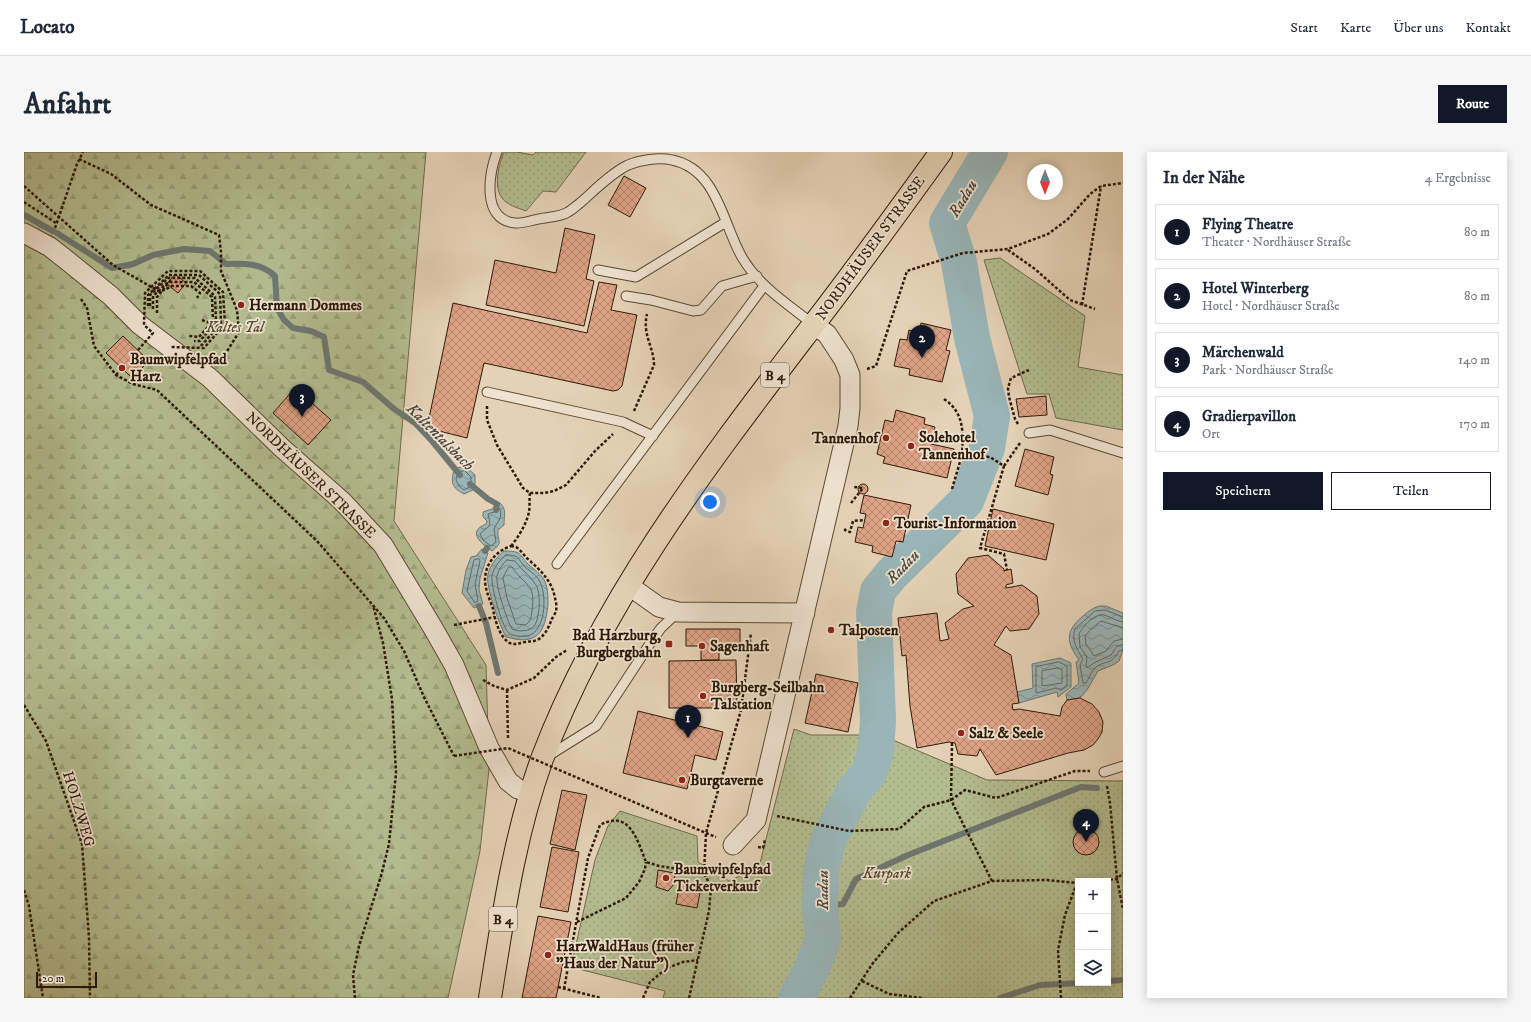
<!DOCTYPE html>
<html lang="de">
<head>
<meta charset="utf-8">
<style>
	body { margin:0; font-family:"IM FELL DW Pica",serif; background:#f6f6f7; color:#1f2937 }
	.controls { position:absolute; right:12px; bottom:12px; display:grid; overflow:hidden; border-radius:0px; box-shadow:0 2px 10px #0003 }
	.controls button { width:36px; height:36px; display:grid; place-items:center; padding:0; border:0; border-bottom:1px solid #e0e1e3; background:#fff; color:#1f2937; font:20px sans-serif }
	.compass { position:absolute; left:1003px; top:12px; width:36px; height:36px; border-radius:50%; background:#fff; box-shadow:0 2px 10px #0003; rotate:180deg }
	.scale { position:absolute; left:12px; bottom:10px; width:61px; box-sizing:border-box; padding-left:4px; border:2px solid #2e1a08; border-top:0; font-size:11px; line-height:14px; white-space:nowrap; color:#2e1a08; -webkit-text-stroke:3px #eee2d0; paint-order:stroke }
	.you { position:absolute; left:686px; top:350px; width:14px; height:14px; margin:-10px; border:3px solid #fff; border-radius:50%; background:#1a73e8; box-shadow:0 0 0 6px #1a73e833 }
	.badge { display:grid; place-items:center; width:26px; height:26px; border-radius:50%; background:#111827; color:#fff; font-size:13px; font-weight:700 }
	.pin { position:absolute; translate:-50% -33px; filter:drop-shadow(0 1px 2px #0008) }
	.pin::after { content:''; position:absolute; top:21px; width:14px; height:12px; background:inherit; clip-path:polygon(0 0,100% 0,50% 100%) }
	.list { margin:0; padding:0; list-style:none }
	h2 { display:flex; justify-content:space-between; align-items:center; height:52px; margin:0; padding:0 16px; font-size:17px }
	h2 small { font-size:13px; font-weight:400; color:#747a83 }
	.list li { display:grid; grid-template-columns:26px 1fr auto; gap:12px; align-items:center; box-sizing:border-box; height:56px; margin:0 8px 8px; padding:0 8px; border:1px solid #e0e1e3; border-radius:0px }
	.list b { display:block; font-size:15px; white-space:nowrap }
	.list p { margin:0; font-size:13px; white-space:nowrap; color:#747a83 }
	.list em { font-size:13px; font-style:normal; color:#747a83 }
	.actions { display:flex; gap:8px; padding:12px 16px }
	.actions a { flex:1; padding:9px 0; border:1px solid #111827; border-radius:0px; text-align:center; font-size:14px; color:#111827 }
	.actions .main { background:#111827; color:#fff }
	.icon { flex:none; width:22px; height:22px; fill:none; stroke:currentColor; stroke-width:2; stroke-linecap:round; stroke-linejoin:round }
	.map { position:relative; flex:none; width:1099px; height:846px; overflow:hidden; border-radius:0px }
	header { display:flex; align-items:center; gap:24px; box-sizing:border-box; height:56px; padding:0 20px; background:#fff; border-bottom:1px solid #e0e1e3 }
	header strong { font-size:19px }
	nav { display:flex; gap:22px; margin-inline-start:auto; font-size:14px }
	.intro { display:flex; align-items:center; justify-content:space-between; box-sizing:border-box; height:96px; padding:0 24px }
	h1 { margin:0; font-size:28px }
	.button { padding:10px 18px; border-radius:0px; background:#111827; color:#fff; font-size:14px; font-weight:700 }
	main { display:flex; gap:24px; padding:0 24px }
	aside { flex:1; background:#fff; border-radius:0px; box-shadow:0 2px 10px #0003 }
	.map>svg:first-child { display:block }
	.grass { fill:url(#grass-dots); stroke:#706b4c; fill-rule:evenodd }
	.forest { fill:url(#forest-firs); stroke:#706b4c }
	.water { fill:url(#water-waves); stroke:#6e7771 }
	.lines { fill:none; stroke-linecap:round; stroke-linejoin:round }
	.shore { stroke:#646860; stroke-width:1 }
	.stream { stroke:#6e7771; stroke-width:6 }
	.river { stroke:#99b5b7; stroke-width:36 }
	.building { fill:url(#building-cross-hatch); stroke:#2e1a08 }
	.service-casing { stroke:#5c4834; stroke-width:11 }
	.minor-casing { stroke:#5c4834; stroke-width:21 }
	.primary-casing { stroke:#2e1a08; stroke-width:24 }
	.path { stroke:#2e1a08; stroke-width:2.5; stroke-dasharray:3 2; stroke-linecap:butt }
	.service { stroke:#eee2d0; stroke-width:9 }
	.minor { stroke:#eee2d0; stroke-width:19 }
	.primary { stroke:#e5d2b6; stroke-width:22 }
	.path-bridge { stroke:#2e1a08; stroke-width:2.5; stroke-dasharray:3 2; stroke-linecap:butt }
	.poi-dot { fill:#8f2418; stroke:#eee2d0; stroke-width:1.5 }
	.labels { text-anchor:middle; stroke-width:3.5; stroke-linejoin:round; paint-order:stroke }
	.shield { fill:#eee2d0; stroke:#685644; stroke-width:1 }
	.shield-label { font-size:14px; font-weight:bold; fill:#2e1a08 }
	.street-label { font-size:15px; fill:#2e1a08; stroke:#eee2d0 }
	.poi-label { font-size:15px; font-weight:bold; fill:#2e1a08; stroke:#eee2d0; text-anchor:start }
	.park-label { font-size:15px; font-style:italic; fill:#564b30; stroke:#eee2d0 }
	.water-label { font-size:16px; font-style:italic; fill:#4e483d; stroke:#eee2d0 }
</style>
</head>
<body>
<header>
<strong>Locato</strong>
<nav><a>Start</a><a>Karte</a><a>Über uns</a><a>Kontakt</a></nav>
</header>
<div class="intro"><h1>Anfahrt</h1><a class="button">Route</a></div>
<main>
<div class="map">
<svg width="1099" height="846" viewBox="0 0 1099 846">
	<defs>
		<pattern id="grass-dots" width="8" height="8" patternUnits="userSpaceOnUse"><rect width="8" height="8" fill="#b3bc8f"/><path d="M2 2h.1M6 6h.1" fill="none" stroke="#9aa17a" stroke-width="1.8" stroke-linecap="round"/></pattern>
		<pattern id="forest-firs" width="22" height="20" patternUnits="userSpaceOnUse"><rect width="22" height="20" fill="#b3bc8f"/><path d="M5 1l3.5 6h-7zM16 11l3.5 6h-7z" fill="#9aa17a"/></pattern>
		<pattern id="water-waves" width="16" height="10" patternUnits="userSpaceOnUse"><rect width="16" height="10" fill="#99b5b7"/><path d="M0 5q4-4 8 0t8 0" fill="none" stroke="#7d9293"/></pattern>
		<pattern id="building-cross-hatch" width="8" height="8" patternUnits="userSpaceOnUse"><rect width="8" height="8" fill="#dfa386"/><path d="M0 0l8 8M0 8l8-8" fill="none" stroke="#b5846c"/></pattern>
	</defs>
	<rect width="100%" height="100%" fill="#e5d2b6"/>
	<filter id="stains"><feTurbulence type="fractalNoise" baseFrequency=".005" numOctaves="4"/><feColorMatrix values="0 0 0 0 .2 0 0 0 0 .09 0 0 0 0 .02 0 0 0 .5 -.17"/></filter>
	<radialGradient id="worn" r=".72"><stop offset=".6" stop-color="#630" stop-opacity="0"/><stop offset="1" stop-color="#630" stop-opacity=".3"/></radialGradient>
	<!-- grass -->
	<path class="grass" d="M 480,0 L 493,0 L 509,3 L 512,0 L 562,0 L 532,40 L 519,39 L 502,59 C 494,56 483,53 478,46 C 469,33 475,12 480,0 Z
		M 976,106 L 1061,164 L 1054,215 L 1099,223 L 1099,278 L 1032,266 L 1025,242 L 1003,242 L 960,108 Z
		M 770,577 L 787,583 L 857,583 L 963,628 L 1099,629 L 1099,846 L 639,846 L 641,839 L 547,815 L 571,708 L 584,674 L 596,659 L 673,684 L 674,710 L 705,729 L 735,715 ZM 1054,729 L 1084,729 L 1084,831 L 1054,831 Z"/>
	<!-- forest -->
	<path class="forest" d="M 0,0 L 402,0 L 370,369 L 462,513 L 465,617 L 456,699 L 424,846 L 0,846 Z"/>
	<!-- water -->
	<path class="water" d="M 441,314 L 451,323 L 451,337 L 440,342 C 427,335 427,331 430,317 Z
		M 476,351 C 483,357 480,364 480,373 L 474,378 C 473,390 480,390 468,399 C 458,392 442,380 462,372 L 463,369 L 459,365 L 459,360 L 468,357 L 473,352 Z
		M 458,397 L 464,401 L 456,426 L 455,438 L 459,452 L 450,456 L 438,441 L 442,418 L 447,405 L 452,404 Z
		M 480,399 C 499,399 494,402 505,413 C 510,417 515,421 519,426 C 524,433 524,444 524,453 C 521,481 513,494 482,485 C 476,474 461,434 464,422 C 466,413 474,404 480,399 Z
		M 1076,454 L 1082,454 L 1099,461 L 1099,498 L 1095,509 L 1089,513 L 1074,519 L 1063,538 L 1056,546 L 1043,548 L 1042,542 L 1055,531 L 1052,510 L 1055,508 C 1042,490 1041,479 1059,464 C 1065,459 1068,456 1076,454 Z
		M 1036,506 L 1047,511 L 1047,535 L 1034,545 L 1033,540 L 995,551 L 993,540 L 1009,536 L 1008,512 Z"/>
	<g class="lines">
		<!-- shore -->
		<path class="shore" d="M 441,319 L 447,325 L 447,334 L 440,338 L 435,334 L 432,328 L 434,320 Z
			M 474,357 L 476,357 C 479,366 473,370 470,377 L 472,390 L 467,394 L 459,388 L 456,382 C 465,372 468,378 464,362 L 470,360 Z
			M 482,403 C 496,403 493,406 501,415 C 506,419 513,424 516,430 C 523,444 522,480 503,484 C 498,485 489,484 485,481 C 478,476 466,431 468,423 C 470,416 476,407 482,403 Z
			M 455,407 L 456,409 L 451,432 L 454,449 L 451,451 L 443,439 L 449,412 L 450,408 Z
			M 483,408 L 491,409 C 497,418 507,424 512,433 C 517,441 516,464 511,473 C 506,480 495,480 488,477 C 483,469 471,432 473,424 C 474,419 479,411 483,408 Z
			M 485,415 L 488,415 C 501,435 512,430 508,459 C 507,465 507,470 501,473 L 492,472 L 483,446 L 479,426 Z
			M 1099,465 L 1081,458 L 1071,459 L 1051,477 C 1047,489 1053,497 1059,507 L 1056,513 L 1059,531 L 1062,531 C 1065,526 1067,520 1071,516 C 1081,507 1086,515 1095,499 L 1099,498
			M 1099,470 C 1092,469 1087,465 1080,463 C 1071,461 1058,475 1055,482 L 1056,495 L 1063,505 L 1062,515 L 1063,516 L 1070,511 L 1087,503 L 1093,494 L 1099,493
			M 1099,476 L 1077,469 L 1067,477 L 1061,484 L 1062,492 L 1070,504 L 1082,499 L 1090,489 L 1099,487
			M 1035,510 L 1043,514 L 1043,534 L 1037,538 L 1032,536 L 1012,541 L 1012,515 Z
			M 1035,516 L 1038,518 L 1038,531 L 1018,534 L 1018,519 Z"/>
		<!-- stream -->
		<path class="stream" d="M 0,63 L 29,79
			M 33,81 L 88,116 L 109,112 L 129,103 L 160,97 L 186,99 L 202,112 C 220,111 237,111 251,124 L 253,156 L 260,168 L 269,176 L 287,179 L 300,185 L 305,218 L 339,230 L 370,257 L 391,271 L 408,289 L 436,323
			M 446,332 L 464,347 L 473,352 L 472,358
			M 461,399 L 463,396
			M 455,454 L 462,471 L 474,521
			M 796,755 L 819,752 L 832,727 L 884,703 L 1057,635 L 1073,636
			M 1084,829 L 1099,828
			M 976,846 L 1016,833 L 1057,831"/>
		<!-- river -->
		<path class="river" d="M 772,846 L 786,821 L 799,787 L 796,755 L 797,718 L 804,689 L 831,637 L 845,621 L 852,599 L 854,569 L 850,460 L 854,439 L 867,423 L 942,349 L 963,296 L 968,264 L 948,186 L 935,110 L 923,71 L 966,0"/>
	</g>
	<!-- building -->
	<path class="building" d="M 600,24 L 622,36 L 606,65 L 584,53 Z
		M 541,76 L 571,83 L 562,127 L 570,129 L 560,174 L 462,153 L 471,108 L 532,121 Z
		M 151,122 L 162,131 L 154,141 L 143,132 Z
		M 575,130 L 593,133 L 587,158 L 613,163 L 598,234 L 594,238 L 589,239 L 460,211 L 443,286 L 403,276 L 429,151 L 563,181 Z
		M 897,171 L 927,178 L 922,198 L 926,199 L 918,230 L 885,223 L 886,217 L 870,214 L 876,187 L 883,188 L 885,178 L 895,181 Z
		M 99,184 L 125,209 L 108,226 L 82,201 Z
		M 271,236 L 307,268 L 284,293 L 249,261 Z
		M 1022,244 L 1023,263 L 995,265 L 992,247 Z
		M 872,258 L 901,266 L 900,272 L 911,275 L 907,292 L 930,297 L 923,326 L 859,311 L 861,305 L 853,302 L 861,268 L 869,270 Z
		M 1001,297 L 1030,305 L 1026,322 L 1029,323 L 1024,343 L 991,334 Z
		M834 337a5 5 0 1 1 10 0a5 5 0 1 1-10 0Z
		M 840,343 L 887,353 L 879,390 L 872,389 L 868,405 L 848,400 L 849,394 L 831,390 L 834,375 L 839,376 L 842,362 L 836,361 Z
		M 969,357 L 1030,372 L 1022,408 L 961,394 Z
		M 964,403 L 980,417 L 980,419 L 987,417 L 989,431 L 982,433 L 982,436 L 998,433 L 1013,444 L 1015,462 L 1005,477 L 986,479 L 982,474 L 970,493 L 987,503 L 995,551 L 988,552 L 989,558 L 995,557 L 1036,564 L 1038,555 L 1043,548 L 1056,546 L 1068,552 L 1075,560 L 1079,570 L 1078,580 L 1074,587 L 1069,593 L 1060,598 L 1044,601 L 972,623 L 956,597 L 953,604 L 934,602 L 931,591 L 925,590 L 893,596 L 886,554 L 882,503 L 878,504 L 874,466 L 913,461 L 916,489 L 925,487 L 921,471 L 939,457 L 950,454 L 934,442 L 932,422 L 944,406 Z
		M 662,477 L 716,477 L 716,497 L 695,497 L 695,508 L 677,508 L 677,494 L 662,494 Z
		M 712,508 L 713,556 L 645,556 L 645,509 Z
		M 792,522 L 834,531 L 824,580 L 781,571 Z
		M 614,559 L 699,580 L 692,608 L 671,603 L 663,637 L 599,621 Z
		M 538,638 L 563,643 L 551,698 L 526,692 Z
		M1049 690a13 13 0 1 1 26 0a13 13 0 1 1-26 0Z
		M 528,695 L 555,700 L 544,760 L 516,755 Z
		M 634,718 L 650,721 L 651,731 L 644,739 L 632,735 Z
		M 656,731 L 677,735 L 673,756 L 652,752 Z
		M 514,764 L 547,770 L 532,846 L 498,846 Z"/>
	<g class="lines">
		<defs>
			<path id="service" d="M 473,0 C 465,21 457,68 491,71 C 498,72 508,68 515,67 C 523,65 537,65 544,60 C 548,58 552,54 556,51 C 571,38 586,22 604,13 C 616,8 635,5 648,8 C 694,17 699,74 719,107 C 736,135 765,153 790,173
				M 574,118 L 612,125 L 702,70
				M 602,144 L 627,148 L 669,159 L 677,158 L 698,134 L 733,124
				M 463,240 L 599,270 L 629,284
				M 1005,281 L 1026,278 L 1099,301
				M 533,412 L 740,134
				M 524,604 L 572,574 L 629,487 L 637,476 L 654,460
				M 1080,620 L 1099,614"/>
			<path id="minor" d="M 0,81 L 26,95 L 45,110 L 87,144 L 116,173 L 186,226 L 258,296 L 318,349 L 359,393 L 409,476 L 430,513 L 465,596 L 484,629 L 494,637 L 507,641
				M 604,433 L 635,455 L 654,460 L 781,461
				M 709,693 L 732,668 L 824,274 L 826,256 L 826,223 L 820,208 L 803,182 L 790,173"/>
			<path id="primary" d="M 466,846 C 479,765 490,684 518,607 C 578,449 681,315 783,181 C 829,122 873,61 917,0"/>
		</defs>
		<!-- service casing -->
		<use href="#service" class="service-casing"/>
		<!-- minor casing -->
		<use href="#minor" class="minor-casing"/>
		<!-- primary casing -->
		<use href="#primary" class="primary-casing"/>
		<!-- path -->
		<path class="path" d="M 55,7 L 87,22 L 127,53 L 195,83 L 197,100 L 197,119 L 213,158 L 215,180 L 197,209
			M 0,50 L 32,71
			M 31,76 L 53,12 L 59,0
			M 984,98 L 1011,117 L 1046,148 L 1071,157
			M 138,139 L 148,134 L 167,134 L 176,141 L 173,146
			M 57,147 L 63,156 L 70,194 L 92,223 L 109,232 L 133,238 L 293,389 L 360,466 L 380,499 L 400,545 L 430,604
			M 1058,153 L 1077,34
			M 124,154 L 124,143 L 145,123 L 175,123 L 196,142 L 197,171 L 178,193 L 175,193
			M 126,154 L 126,143 L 144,126 L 171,126 L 191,144 L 192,170 L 176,189 L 170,189
			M 129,157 L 129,144 L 144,130 L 170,130 L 188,145 L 189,169 L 175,185 L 165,184
			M 133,161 L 133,145 L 147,128
			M 843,217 L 852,214 L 883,119 L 939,101 L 984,97 L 1024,82 L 1044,67 L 1066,42 L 1077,34 L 1099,31
			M 92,223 L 98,216
			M 920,247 C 941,261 939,281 938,303
			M 463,254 L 463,268 L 473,293 L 499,336 L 506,341 L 520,341 L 530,339 L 542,333 L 571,299 L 589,282
			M 610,259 L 630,213 C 630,195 618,183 623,162
			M 994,272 L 991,267 L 985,245 L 984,236 L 987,226 L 1005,218
			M 980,314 L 996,291
			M 928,337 L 938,303 L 966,305 L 980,314 L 956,396 L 980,402 L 983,418
			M 827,351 L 839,336 L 830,335
			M 822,377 L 821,378 L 826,380 L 829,369 L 841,368
			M 487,394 L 492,395 C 497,398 500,404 505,408 C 517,419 528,429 531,446 C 532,450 533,455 532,459 C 531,462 528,466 527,469 C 524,477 519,487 510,489 C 507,490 504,489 501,490 C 495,491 490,494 484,490 C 475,483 471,468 469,457 C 466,448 461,437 461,428 C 461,412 472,399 487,394 Z
			M 487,394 C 495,384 502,373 505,360 C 506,354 505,348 506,341
			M 430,473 L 471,465
			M 459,528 L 470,534 L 483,538 L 510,526 L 532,505 L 543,498
			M 483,538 L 484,587
			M 0,553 L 22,589 L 58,692 L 65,786 L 66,846
			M 928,591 L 927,648 L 968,729
			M 1083,634 L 1086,651 L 1093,727 L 1099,757
			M 753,664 L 825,679 L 875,677 L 900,655 L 927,648 L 941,638 L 972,646 L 1051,619 L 1066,619
			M 682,681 L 692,685
			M 734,695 L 739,696 L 741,688
			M 1071,729 L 1093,727 L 1099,721
			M 0,738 L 5,754 L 19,846
			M 553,770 L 602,746 L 615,730 L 621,717 L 622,710
			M 838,829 L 865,842 L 898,846
			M 534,835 L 577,846
			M 540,837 L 564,706 L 576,673 C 606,657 613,688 622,710 L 635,714 L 680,721
			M 331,846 L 329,823 L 335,794 L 357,724 L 365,692 L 372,621 L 368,547 L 359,491 L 349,453
			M 619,846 L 626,830 L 643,816 L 659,810 L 674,808
			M 665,846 L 685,759 L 687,735 L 680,721 L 682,681 L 717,558 L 727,481
			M 826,846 L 849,811 L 874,781 L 910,749 L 968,729 L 1022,728 L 1054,731
			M 1037,846 L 1034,798 L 1041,763 L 1053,731"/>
		<!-- service -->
		<use href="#service" class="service"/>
		<!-- minor -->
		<use href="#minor" class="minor"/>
		<!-- primary -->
		<use href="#primary" class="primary"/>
		<!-- path-bridge -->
		<path class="path-bridge" d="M 0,34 L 89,113 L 136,140
			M 178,168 L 210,180
			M 114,198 L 129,181 L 120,173 L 121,141 L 144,119 L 176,119 L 199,140 L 201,172 L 180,196 L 147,195
			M 430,604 L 484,596 L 682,681"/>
	</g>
	<!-- markers -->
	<g class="poi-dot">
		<circle cx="217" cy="153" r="4"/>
		<circle cx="98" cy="216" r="4"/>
		<circle cx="862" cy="286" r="4"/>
		<circle cx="887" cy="294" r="4"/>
		<circle cx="862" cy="371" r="4"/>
		<circle cx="807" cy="478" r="4"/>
		<rect x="641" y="488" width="8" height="8" rx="2"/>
		<circle cx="678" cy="494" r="4"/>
		<circle cx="679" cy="544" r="4"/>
		<circle cx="937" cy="581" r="4"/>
		<circle cx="658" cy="628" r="4"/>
		<circle cx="642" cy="726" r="4"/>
		<circle cx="524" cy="803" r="4"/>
	</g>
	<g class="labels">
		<!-- shield labels -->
		<g class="shield">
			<rect x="737" y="211" width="28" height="24" rx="3"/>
			<rect x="465" y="755" width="28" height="24" rx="3"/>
		</g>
		<g class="shield-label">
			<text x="751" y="228">B 4</text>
			<text x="479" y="772">B 4</text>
		</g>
		<!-- street labels -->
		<g class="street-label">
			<text transform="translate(846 96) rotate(-54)" y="5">NORDHÄUSER STRASSE</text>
			<text transform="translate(287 323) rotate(44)" y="5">NORDHÄUSER STRASSE</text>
			<text transform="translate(55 657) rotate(73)" y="5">HOLZWEG</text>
		</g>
		<!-- poi labels -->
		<g class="poi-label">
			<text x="225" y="158">Hermann Dommes</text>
			<text x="106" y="212">Baumwipfelpfad<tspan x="106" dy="17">Harz</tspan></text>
			<text x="895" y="290">Solehotel<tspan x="895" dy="17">Tannenhof</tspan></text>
			<text x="854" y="291" text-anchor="end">Tannenhof</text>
			<text x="870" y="376">Tourist-Information</text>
			<text x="815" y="483">Talposten</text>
			<text x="637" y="488" text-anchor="end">Bad Harzburg,<tspan x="637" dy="17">Burgbergbahn</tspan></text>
			<text x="686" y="499">Sagenhaft</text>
			<text x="687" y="540">Burgberg-Seilbahn<tspan x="687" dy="17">Talstation</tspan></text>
			<text x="945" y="586">Salz &amp; Seele</text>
			<text x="666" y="633">Burgtaverne</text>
			<text x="650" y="722">Baumwipfelpfad<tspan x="650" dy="17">Ticketverkauf</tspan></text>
			<text x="532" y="799">HarzWaldHaus (früher<tspan x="532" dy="17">"Haus der Natur")</tspan></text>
		</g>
		<!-- park labels -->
		<g class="park-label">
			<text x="211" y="180">Kaltes Tal</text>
			<text x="863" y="726">Kurpark</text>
		</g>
		<!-- water labels -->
		<g class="water-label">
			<text transform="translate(938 46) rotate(-59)" y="6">Radau</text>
			<text transform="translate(417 284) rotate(45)" y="6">Kaltentalsbach</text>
			<text transform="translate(878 414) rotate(-46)" y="6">Radau</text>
			<text transform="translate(798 738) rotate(-90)" y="6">Radau</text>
		</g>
	</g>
	<rect width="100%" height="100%" filter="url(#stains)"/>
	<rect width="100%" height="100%" fill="url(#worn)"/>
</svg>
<div class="controls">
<button>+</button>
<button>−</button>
<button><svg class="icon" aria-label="layers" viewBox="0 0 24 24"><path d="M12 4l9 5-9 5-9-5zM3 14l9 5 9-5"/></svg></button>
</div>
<svg class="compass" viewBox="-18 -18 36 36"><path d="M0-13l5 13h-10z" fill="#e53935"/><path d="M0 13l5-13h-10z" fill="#747a83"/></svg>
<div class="scale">20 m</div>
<div class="you"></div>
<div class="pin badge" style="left:664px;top:586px">1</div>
<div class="pin badge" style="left:898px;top:206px">2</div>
<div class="pin badge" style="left:278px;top:265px">3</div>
<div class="pin badge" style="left:1062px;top:690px">4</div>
</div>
<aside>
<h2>In der Nähe<small>4 Ergebnisse</small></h2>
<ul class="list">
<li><span class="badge">1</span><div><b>Flying Theatre</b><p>Theater · Nordhäuser Straße</p></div><em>80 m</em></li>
<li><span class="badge">2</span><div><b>Hotel Winterberg</b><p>Hotel · Nordhäuser Straße</p></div><em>80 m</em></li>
<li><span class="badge">3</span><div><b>Märchenwald</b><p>Park · Nordhäuser Straße</p></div><em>140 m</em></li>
<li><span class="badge">4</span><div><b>Gradierpavillon</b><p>Ort</p></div><em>170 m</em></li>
</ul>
<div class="actions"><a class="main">Speichern</a><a>Teilen</a></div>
</aside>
</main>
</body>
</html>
